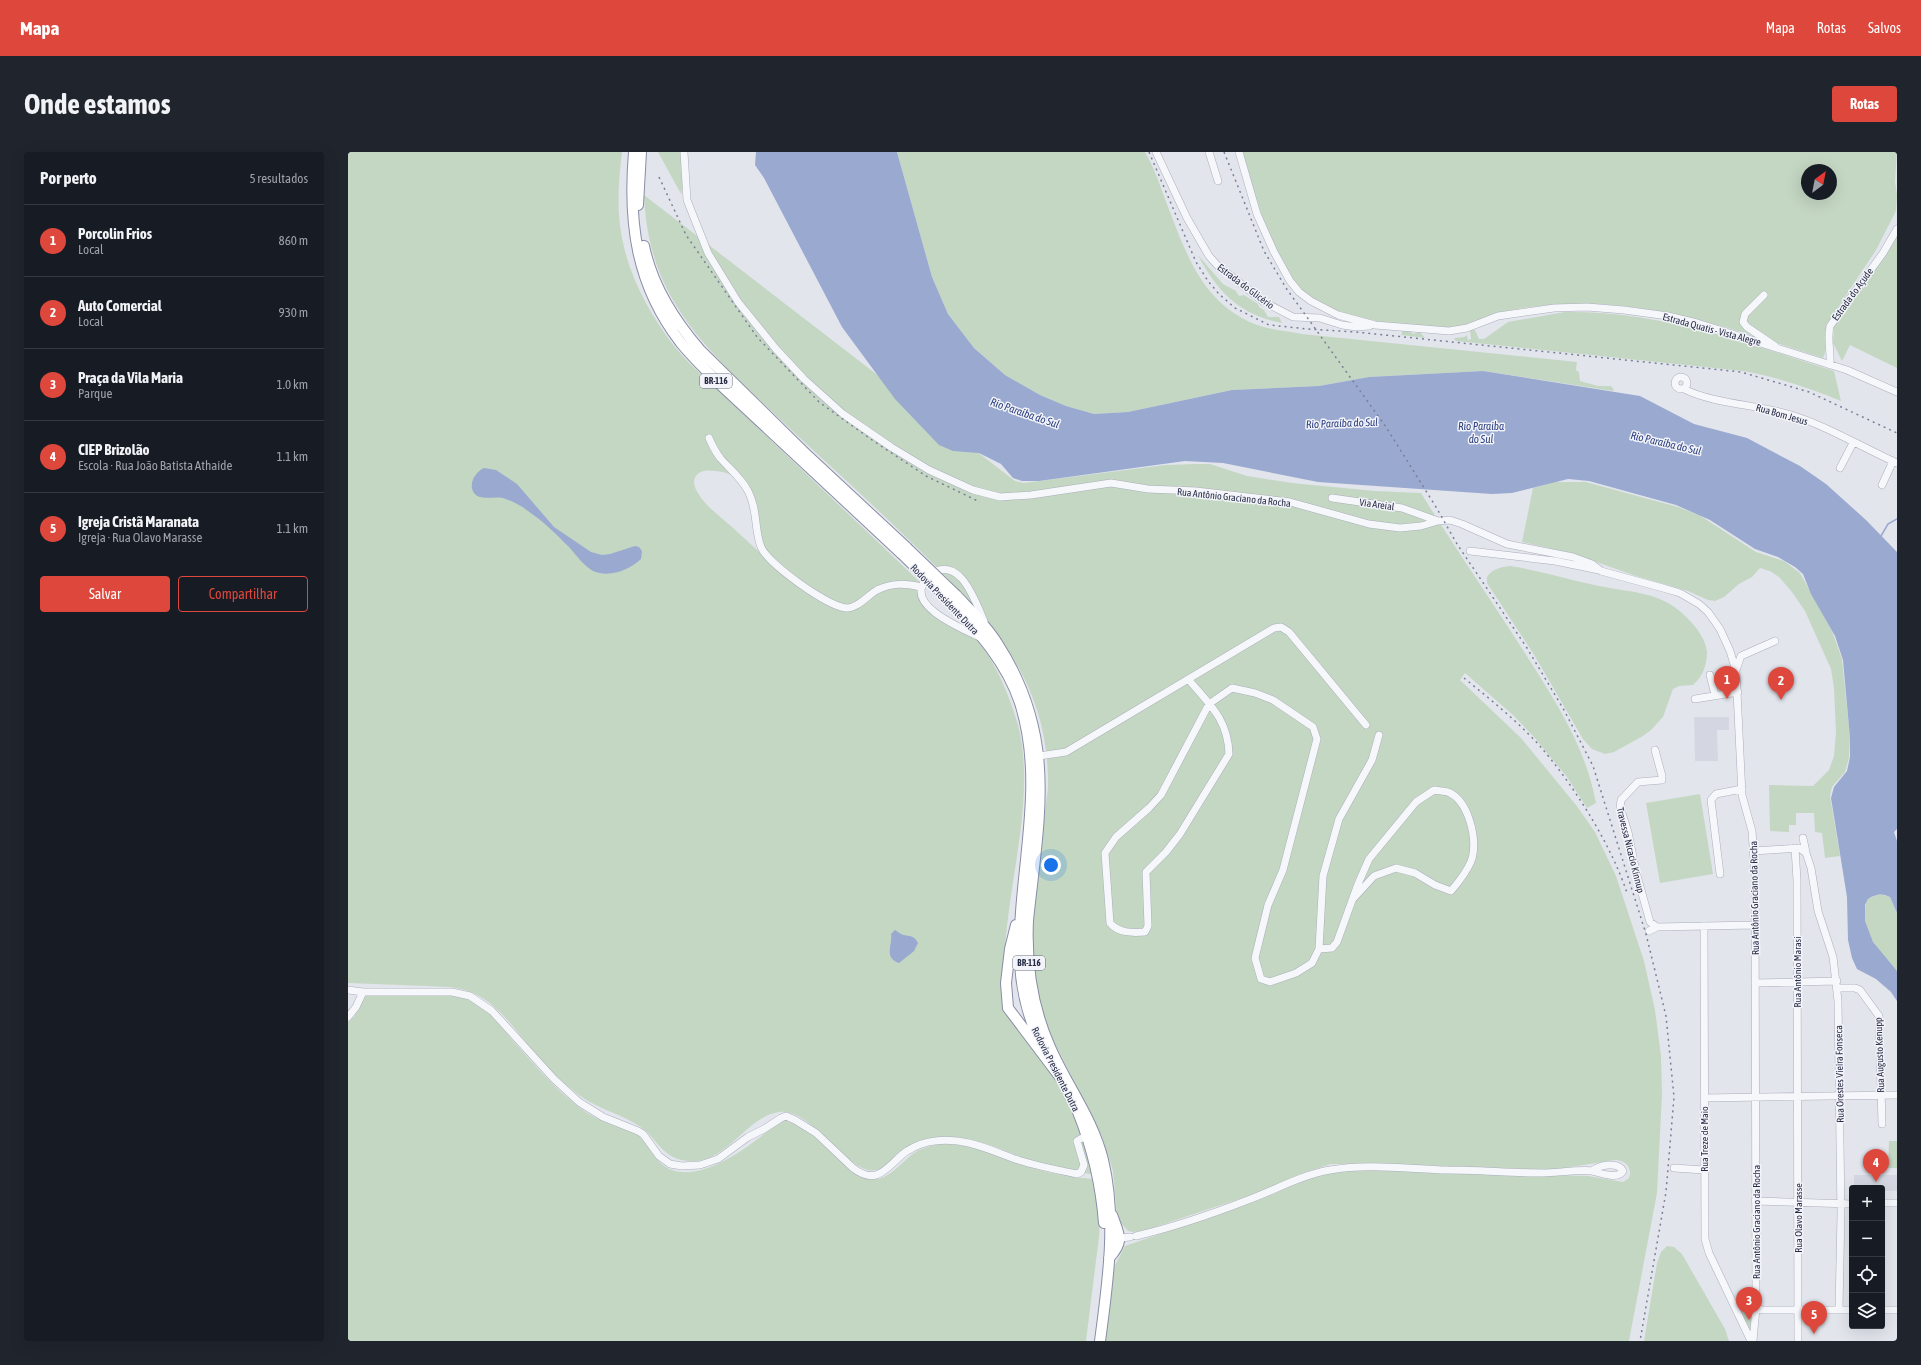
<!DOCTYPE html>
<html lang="pt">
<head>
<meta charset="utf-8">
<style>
	body { margin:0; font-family:"Asap Condensed",sans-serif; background:#20242c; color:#f1f3f6 }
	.controls { position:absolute; right:12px; bottom:12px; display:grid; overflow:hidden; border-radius:4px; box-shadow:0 4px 16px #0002 }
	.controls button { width:36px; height:36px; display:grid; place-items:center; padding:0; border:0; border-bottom:1px solid #363941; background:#171b24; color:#f1f3f6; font:20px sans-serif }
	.compass { position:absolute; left:1453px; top:12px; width:36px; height:36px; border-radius:50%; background:#171b24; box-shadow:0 4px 16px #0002; rotate:32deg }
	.you { position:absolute; left:703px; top:713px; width:14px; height:14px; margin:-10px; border:3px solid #fff; border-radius:50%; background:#1a73e8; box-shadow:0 0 0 6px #1a73e833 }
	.badge { display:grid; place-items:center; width:26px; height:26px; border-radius:50%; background:#de473c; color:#fff; font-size:13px; font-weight:700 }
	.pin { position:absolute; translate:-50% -33px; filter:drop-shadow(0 1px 2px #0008) }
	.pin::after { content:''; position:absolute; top:21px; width:14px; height:12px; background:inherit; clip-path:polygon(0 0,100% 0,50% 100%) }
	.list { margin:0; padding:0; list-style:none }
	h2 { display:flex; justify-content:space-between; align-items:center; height:52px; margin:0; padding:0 16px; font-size:17px }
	h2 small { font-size:13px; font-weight:400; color:#9ea1a6 }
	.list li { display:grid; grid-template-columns:26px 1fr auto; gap:12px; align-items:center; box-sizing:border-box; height:72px; padding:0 16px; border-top:1px solid #363941 }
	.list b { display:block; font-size:15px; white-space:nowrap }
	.list p { margin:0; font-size:13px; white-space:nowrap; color:#9ea1a6 }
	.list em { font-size:13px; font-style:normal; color:#9ea1a6 }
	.actions { display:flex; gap:8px; padding:12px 16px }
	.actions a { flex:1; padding:9px 0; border:1px solid #de473c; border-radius:4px; text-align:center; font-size:14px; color:#de473c }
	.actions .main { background:#de473c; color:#fff }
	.icon { flex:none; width:22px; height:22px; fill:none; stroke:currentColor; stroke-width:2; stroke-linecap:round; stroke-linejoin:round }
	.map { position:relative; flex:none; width:1549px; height:1189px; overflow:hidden; border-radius:4px }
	header { display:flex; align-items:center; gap:24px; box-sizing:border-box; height:56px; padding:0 20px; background:#de473c; color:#fff }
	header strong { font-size:19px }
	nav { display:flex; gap:22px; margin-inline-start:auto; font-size:14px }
	.intro { display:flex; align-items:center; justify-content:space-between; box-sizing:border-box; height:96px; padding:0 24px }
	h1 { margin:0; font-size:28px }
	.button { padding:10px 18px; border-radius:4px; background:#de473c; color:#fff; font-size:14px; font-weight:700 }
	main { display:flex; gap:24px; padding:0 24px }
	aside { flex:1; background:#171b24; border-radius:4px; box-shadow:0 4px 16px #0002 }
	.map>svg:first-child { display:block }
	.built { fill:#d4d7e2 }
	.green { fill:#c4d7c3; fill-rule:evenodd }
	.water { fill:#9aa9d0 }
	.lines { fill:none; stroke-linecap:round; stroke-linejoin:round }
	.stream { stroke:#9aa9d0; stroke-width:1.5 }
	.minor-casing { stroke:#abaebb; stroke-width:8 }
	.highway-casing { stroke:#888da5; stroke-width:12 }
	.minor { stroke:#f6f7fa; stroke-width:7 }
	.highway { stroke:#fff; stroke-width:10 }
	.rail { stroke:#7a7f98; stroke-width:1.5; stroke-dasharray:2 4; stroke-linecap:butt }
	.highway-bridge-casing { stroke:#888da5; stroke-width:12; stroke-linecap:butt }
	.highway-bridge { stroke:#fff; stroke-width:10 }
	.labels { text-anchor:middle; stroke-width:3; stroke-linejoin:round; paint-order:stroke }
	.shield { fill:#f3f4f9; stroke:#65697c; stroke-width:1 }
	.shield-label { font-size:9px; font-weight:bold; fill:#282d47 }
	.street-label { font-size:10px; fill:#282d47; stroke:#f3f4f9 }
	.water-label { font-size:11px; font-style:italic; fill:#2d4080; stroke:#f3f4f9 }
</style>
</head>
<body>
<header>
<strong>Mapa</strong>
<nav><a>Mapa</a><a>Rotas</a><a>Salvos</a></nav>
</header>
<div class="intro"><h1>Onde estamos</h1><a class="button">Rotas</a></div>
<main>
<aside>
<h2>Por perto<small>5 resultados</small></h2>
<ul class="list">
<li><span class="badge">1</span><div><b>Porcolin Frios</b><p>Local</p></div><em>860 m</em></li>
<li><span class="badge">2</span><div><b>Auto Comercial</b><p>Local</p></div><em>930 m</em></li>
<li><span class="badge">3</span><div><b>Praça da Vila Maria</b><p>Parque</p></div><em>1.0 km</em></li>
<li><span class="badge">4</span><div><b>CIEP Brizolão</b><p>Escola · Rua João Batista Athaíde</p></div><em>1.1 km</em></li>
<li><span class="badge">5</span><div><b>Igreja Cristã Maranata</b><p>Igreja · Rua Olavo Marasse</p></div><em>1.1 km</em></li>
</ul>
<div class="actions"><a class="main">Salvar</a><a>Compartilhar</a></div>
</aside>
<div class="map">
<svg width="1549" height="1189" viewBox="0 0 1549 1189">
	<rect width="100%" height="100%" fill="#e3e5ed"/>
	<!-- built -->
	<path class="built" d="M 1346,565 L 1381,565 L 1381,578 L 1369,578 L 1370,609 L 1347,609 Z
		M 1506,1023 L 1549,1023 L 1549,1039 L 1534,1039 L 1534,1036 L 1506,1036 Z"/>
	<!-- green -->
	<path class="green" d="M 0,0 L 274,0 C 271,24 269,49 272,73 C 277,117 300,161 327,195 C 339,210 354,223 368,236 L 574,432 L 572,434 C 553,430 538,431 521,442 C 515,446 509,451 503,454 C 485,457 426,412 417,397 C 412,389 412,379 411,370 C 408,344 396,321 367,319 C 360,318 352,318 348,324 C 344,330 347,336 350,341 C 358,355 372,364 384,375 C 414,402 442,431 478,450 C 484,453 491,457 498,458 C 512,460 522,445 534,439 C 546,432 559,433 572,436 C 572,465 606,467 623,482 C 645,502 662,545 670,573 C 688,643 661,726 657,798 C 656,817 652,841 659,859 C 695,909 737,959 747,1023 C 727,1019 707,1016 688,1010 C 659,1001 629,984 597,986 C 586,986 574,988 564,994 C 550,1001 538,1022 520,1018 C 492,1011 462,956 431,960 C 395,965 375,1021 330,1007 C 312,1001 306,983 291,974 C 270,960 245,956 226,939 C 212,928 198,914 186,900 C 166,877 150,850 120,839 C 107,834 92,835 78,834 C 52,833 26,832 0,831 Z
		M 310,0 L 333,0 L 335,32 L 333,42 Z
		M 549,0 L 797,0 C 806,15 811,31 817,47 C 837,98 852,151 909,173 C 924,178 939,179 954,182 L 1229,210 L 1228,218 L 1231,220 L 1232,229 L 1250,234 L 1263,234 L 1266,238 L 1265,239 L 1135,219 L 1021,225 L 971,234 L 884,238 L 780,260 L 746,262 L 718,254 L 692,243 L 657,223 L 626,196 L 600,162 L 584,125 Z
		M 894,0 L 1549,0 L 1547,30 L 1549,42 L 1548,59 L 1528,98 L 1481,169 C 1475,181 1481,194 1475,206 C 1396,181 1319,152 1236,152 C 1208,152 1180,154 1153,160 C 1137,164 1123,174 1107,176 C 1089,177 1069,173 1052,172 C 1019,169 976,161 952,136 C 946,130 941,121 937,113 C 916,78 906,39 894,0 ZM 1459,18 L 1483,18 L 1483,42 L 1459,42 Z
		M 296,43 L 667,329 L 676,331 L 817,313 L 848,312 L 862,312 L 899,324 L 944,331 L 1027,339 L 1073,341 C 1108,398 1146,452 1182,509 C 1211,555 1238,597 1248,651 L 1239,656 L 1219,625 L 1186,585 L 1165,563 L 1117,521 L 1112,528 L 1173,586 L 1228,653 L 1247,680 L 1268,724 L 1296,809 L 1307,858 L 1313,904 L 1314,943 L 1309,1041 L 1281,1189 L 756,1189 L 765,1117 L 777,1094 L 913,1047 L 963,1026 L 993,1019 L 1022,1018 L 1240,1024 L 1275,1030 L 1281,1026 C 1285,1016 1277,1008 1267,1008 L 1203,1018 L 1040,1012 L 983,1012 L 958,1020 L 915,1039 L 798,1078 L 785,1080 L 780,1079 L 772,1070 L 769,1064 L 765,1019 L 754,984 L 697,872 L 686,834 L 682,778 L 700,636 C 702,523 636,461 561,388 C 514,342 464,298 417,253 C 350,189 300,141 296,43 Z
		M 1549,80 L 1549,216 L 1502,193 L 1494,209 L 1485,191 L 1486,174 Z
		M 850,103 L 875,132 L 888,139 L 891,144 L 896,143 L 910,152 L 911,155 L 916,158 L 920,165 L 931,165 L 934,171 C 892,163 869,140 850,103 Z
		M 1217,160 C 1310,158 1399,191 1486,219 L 1493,249 C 1461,236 1429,225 1395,219 L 1108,189 L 1106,187 L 1107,186 L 1116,185 L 1119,183 L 1120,188 L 1123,187 L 1122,178 L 1125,177 L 1128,180 L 1131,187 L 1136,187 L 1160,170 Z
		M 1055,178 L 1063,179 L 1065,182 L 1072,180 L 1077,186 L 1053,183 Z
		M 1207,330 L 1238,330 L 1330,355 L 1351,363 L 1408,400 L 1436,409 L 1452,421 L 1484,479 L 1494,507 L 1502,585 L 1501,606 L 1497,620 L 1484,635 L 1482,644 L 1492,704 L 1477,706 L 1474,681 L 1467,680 L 1466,661 L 1448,661 L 1448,673 L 1441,673 L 1441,680 L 1422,679 L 1421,633 L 1465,634 L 1481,618 L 1486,604 L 1488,581 L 1486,536 L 1483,517 L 1457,459 L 1444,440 L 1431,425 L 1422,419 L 1412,416 L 1404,425 L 1391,432 L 1376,445 L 1367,449 L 1360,448 L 1340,439 L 1288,424 L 1223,401 L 1174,390 L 1185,336 Z
		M 1162,414 C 1189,418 1215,426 1242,432 C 1282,442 1314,436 1344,471 C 1351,479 1358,489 1359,500 C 1359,513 1355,524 1345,533 L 1331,534 L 1325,537 L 1315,565 L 1303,578 L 1295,584 L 1266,600 L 1257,602 L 1244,597 L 1235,587 L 1185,501 L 1139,431 L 1139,425 C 1144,417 1153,415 1162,414 Z
		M 1352,642 L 1365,722 L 1312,731 L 1298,651 Z
		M 1529,743 L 1536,743 L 1542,745 L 1549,761 L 1549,819 C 1532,800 1507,775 1520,747 Z
		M 17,843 L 106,844 C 135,848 149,870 167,891 C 186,912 204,934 226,951 C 234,958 245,965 255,969 C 266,974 281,976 290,983 C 303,995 307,1012 324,1018 C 352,1028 390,1002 411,986 C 418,981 427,971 436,969 C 456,966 495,1018 520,1026 C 540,1033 555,1006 571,998 C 578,995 586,993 593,992 C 623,987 660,1008 688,1017 C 708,1023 728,1026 748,1027 L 752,1069 L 751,1085 L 738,1189 L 0,1189 L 0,870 L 6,865 Z
		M 1541,989 L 1549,989 L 1549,1016 L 1540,1016 Z
		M 1319,1094 L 1326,1095 L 1334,1102 L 1377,1177 L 1381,1189 L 1296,1189 L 1309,1111 L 1313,1100 Z
		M 1406,1152 L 1404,1182 L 1390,1154 Z"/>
	<!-- water -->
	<path class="water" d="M 408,0 L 549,0 L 584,125 L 600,162 L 626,196 L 657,223 L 692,243 L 718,254 L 746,262 L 780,260 L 884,238 L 971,234 L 1021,225 L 1135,219 L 1292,244 L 1346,272 L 1399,286 L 1452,314 L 1478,332 L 1518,368 L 1549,400 L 1549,677 L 1546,680 L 1549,689 L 1549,761 L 1542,745 C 1534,741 1528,742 1520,747 L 1517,753 L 1517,769 L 1525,790 L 1549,819 L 1549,849 L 1543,840 L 1528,827 L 1509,817 L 1504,806 L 1500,788 L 1499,745 L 1483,646 L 1486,635 L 1499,619 L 1502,605 L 1502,586 L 1495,508 L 1487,484 L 1463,442 L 1455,422 L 1447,415 L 1430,405 L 1407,397 L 1362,368 L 1328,353 L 1241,329 L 1220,327 L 1164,341 L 1144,342 L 970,330 L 875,311 L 837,309 L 691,329 L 674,329 L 665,326 L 653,312 L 631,301 L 605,299 L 591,293 L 547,247 L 494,175 L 416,26 L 407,13 Z
		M 136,316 L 148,318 L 169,332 L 206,375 L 243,400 L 254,403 L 262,402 L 287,394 L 291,395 L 294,399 L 293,407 C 281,418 262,426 245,419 C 236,414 228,403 221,395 C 208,382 195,369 180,359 C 172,353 164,349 155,346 C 146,344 132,349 126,341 C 120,332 127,320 136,316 Z
		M 547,778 C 549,779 551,781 553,782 C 560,785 566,782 570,791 L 566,799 L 551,811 C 535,805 545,793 543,782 Z"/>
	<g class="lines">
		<!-- stream -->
		<path class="stream" d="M 1533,384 L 1540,372 L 1549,367"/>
		<defs>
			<path id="minor" d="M 336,0 L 339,48 L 360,101 L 390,150 L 428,197 L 456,227 L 495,262 L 543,295 L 581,318 L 625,338 L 652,345 L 683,343 L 763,331 L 800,337 L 848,339 L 942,350 L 1021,372 L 1052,376 L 1073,374 L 1090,369 L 1102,368 L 1114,372 L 1159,392 L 1225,405 L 1244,412 L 1253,419 L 1315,436 L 1332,441 L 1351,452 L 1360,460 L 1372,477 L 1382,499 L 1388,519 L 1394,643 L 1404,679 L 1407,723 L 1408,1156 L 1405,1189
				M 808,0 L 839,66 L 861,104 L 869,113 L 916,150 L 945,165 L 972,166 L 994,173 L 1009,175 L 1021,174
				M 861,0 L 870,29
				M 891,0 L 909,62 L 926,100 L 942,129 L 951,140 L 963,149 L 990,163 L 1027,173 L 1101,179 L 1119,176 L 1150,164 L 1206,156 L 1239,155 L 1276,158 L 1320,164 L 1349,171 L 1499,218 L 1549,240
				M 1416,143 L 1397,162 L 1395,170 L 1399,175 L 1427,194
				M 1482,213 C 1483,200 1479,187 1482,174 L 1535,101 L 1549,77
				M1327 231a6 6 0 1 1 12 0a6 6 0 1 1-12 0Z
				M 1336,237 C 1363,251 1409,253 1440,262 C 1478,273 1513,295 1549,311
				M 361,286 C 364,293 368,301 373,307 C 382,317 394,327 400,339 C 410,358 406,377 413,395 C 420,412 479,454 498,456 C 509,457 520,443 529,438 C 544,431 557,431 573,435
				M 1492,316 L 1505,291
				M 1534,333 L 1545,309
				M 984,346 L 1054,356 L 1090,369
				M 1122,399 L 1207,409 L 1251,418
				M 581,423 C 612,401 627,449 636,469
				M 575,432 C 562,456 616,477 631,485
				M 1388,518 L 1393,504 L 1427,489
				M 1362,523 L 1367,543
				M 840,527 C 861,552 880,567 881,602 L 832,682 L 818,700 L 798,720 L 800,774 L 797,780 C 784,781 770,781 762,771 L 757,701 L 768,685 L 801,656 L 813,643 L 861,552 L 884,536 L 907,541 L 925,548 L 965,575 L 969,587 L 935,718 L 920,753 L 907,806 L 913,827 L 922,830 L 948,821 L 964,811 L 971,797 L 975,724 L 991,667 L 1024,608 L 1031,583
				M 1347,547 L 1390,540
				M 1307,598 L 1314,624 L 1314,628 L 1290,630 L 1273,648 L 1272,655 L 1280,680 L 1288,720 L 1302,770 L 1309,775
				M 691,604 L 718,600 L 926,476 L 933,475 L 941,480 L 1018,573
				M 1455,686 L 1458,700
				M 1447,696 L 1449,728 L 1450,1189
				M 1406,699 L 1451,696 L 1458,701 L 1463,716 L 1470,759 L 1485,805 L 1490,849 L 1493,1062 L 1491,1157
				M 1372,722 L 1363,648 L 1368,642 L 1394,637
				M 1356,774 L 1357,1087 L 1361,1101 L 1403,1189
				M 1301,779 L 1309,775 L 1406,773
				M 971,797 L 984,796 L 989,790 L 1010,732 L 1021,707 L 1068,650 L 1086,638 C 1091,639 1098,639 1102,641 C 1120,650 1128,683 1125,702 C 1124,713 1110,731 1103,739 L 1087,733 L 1067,721 L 1048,716 L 1026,724 L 1004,748
				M 1407,831 L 1489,829
				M 1490,836 L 1507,836 L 1512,838 L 1531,864 L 1534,972
				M 0,838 L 15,840 L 104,840 L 122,844 L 144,859 L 206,927 L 231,950 L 255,965 L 290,979 L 295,982 L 311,1004 L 322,1012 L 334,1014 L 352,1013 L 370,1007 L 400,985 L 416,977 L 433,966 L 438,964 L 447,968 L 468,981 L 505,1016 C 531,1036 540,1012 559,999 C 567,994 577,990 587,989 C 617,985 642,998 670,1008 C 689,1014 709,1018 729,1022 L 733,1020 L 736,1013 L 729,989 L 739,983
				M 0,865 L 8,855 L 15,840
				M 1356,946 L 1549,943
				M 1326,1016 L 1356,1018
				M 1407,1049 L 1504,1052
				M 1534,1051 L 1549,1051
				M 788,1084 C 826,1075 864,1062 900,1048 C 927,1038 953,1023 982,1018 C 1020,1011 1061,1017 1100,1018 C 1132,1018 1164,1021 1196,1021 C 1207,1021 1235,1017 1244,1019 C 1253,1021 1269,1028 1275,1019 C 1270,1009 1251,1013 1244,1019
				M 772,1086 L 782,1085
				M 1408,1156 L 1415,1158 L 1504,1158
				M 1534,1158 L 1549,1158"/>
			<path id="highway" d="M 286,0 C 280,71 288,133 333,191 C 346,207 361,221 375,235 L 554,402
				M 290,53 L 293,0
				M 296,94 C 304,133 326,168 352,198 L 460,304 L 559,396
				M 608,443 C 622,458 638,473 649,491 C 710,585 691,664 680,768 C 678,813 684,855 702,895 C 719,934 745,967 755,1008 C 769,1066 760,1130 752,1189
				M 602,449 C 630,479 659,511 672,551 C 694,620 678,690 673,760 C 672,777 670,795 672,812 C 674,844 684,878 700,906
				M 668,773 L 662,797 L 658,831 L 660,856 L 712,925
				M 730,960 C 745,997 753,1031 756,1071
				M 761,1106 C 777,1089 771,1083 764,1063"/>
		</defs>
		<!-- minor casing -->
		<use href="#minor" class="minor-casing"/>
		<!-- highway casing -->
		<use href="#highway" class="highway-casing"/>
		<!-- minor -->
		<use href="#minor" class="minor"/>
		<!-- highway -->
		<use href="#highway" class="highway"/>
		<!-- rail -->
		<path class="rail" d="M 801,0 L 848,110 L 860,129 L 871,142 L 887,156 L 921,173 L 960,177 L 1008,180 L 1393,220 L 1461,240 L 1549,281
			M 876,0 L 916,99 L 938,136 L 1038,275 L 1088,355 L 1109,392 L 1179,496 L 1216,558 L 1245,614 L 1298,782 L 1318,864 L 1326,945 L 1318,1040 L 1292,1189
			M 311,25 L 338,83 L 409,185 L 471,250 L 524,288 L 578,324 L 632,350
			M 1116,526 C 1142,547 1168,568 1191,593 C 1225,632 1263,692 1279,741"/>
		<defs>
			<path id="highway-bridge" d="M 559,396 L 608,443
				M 554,402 L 602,449"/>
		</defs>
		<!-- highway-bridge casing -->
		<use href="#highway-bridge" class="highway-bridge-casing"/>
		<!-- highway-bridge -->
		<use href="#highway-bridge" class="highway-bridge"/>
	</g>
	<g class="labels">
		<!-- shield labels -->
		<g class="shield">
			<rect x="352" y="222" width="32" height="14" rx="3"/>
			<rect x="665" y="804" width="32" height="14" rx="3"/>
		</g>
		<g class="shield-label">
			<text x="368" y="232">BR-116</text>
			<text x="681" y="814">BR-116</text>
		</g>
		<!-- street labels -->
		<g class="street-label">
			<text transform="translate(898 134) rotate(37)" y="4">Estrada do Glicério</text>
			<text transform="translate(1504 142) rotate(-54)" y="4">Estrada do Açude</text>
			<text transform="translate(1364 177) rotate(15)" y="4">Estrada Quatis - Vista Alegre</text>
			<text transform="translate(1434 262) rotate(16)" y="4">Rua Bom Jesus</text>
			<text transform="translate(886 345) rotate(6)" y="4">Rua Antônio Graciano da Rocha</text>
			<text transform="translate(1029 352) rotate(8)" y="4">Via Areial</text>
			<text transform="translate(597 447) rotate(46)" y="4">Rodovia Presidente Dutra</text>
			<text transform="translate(1283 698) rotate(76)" y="4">Travessa Nicacio Kinnup</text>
			<text transform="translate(1406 746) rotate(-91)" y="4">Rua Antônio Graciano da Rocha</text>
			<text transform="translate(1449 820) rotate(-90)" y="4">Rua Antônio Marasi</text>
			<text transform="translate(1531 903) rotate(-92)" y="4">Rua Augusto Kenupp</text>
			<text transform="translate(708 917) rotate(63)" y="4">Rodovia Presidente Dutra</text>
			<text transform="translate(1491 922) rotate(-91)" y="4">Rua Orestes Vieira Fonseca</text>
			<text transform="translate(1356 987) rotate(-90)" y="4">Rua Treze de Maio</text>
			<text transform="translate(1450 1066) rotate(-90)" y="4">Rua Olavo Marasse</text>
			<text transform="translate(1408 1070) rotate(-90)" y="4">Rua Antônio Graciano da Rocha</text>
		</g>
		<!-- water labels -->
		<g class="water-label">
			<text transform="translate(677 261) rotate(19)" y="4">Rio Paraíba do Sul</text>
			<text transform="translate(994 271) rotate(-2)" y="4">Rio Paraíba do Sul</text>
			<text x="1133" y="278">Rio Paraiba<tspan x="1133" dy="13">do Sul</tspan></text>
			<text transform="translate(1318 291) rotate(13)" y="4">Rio Paraíba do Sul</text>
		</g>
	</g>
</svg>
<div class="controls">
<button>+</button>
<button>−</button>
<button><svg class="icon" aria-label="locate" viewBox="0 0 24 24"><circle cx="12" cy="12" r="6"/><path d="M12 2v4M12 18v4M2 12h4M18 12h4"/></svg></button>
<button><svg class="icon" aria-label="layers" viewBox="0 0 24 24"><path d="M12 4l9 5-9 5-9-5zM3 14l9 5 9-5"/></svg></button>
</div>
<svg class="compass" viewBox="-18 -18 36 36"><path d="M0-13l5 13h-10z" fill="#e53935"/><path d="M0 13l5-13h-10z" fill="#9ea1a6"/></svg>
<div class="you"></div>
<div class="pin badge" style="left:1379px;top:547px">1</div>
<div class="pin badge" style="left:1433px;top:548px">2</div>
<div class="pin badge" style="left:1401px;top:1168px">3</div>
<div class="pin badge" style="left:1528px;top:1030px">4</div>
<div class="pin badge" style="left:1466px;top:1182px">5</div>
</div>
</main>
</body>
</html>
